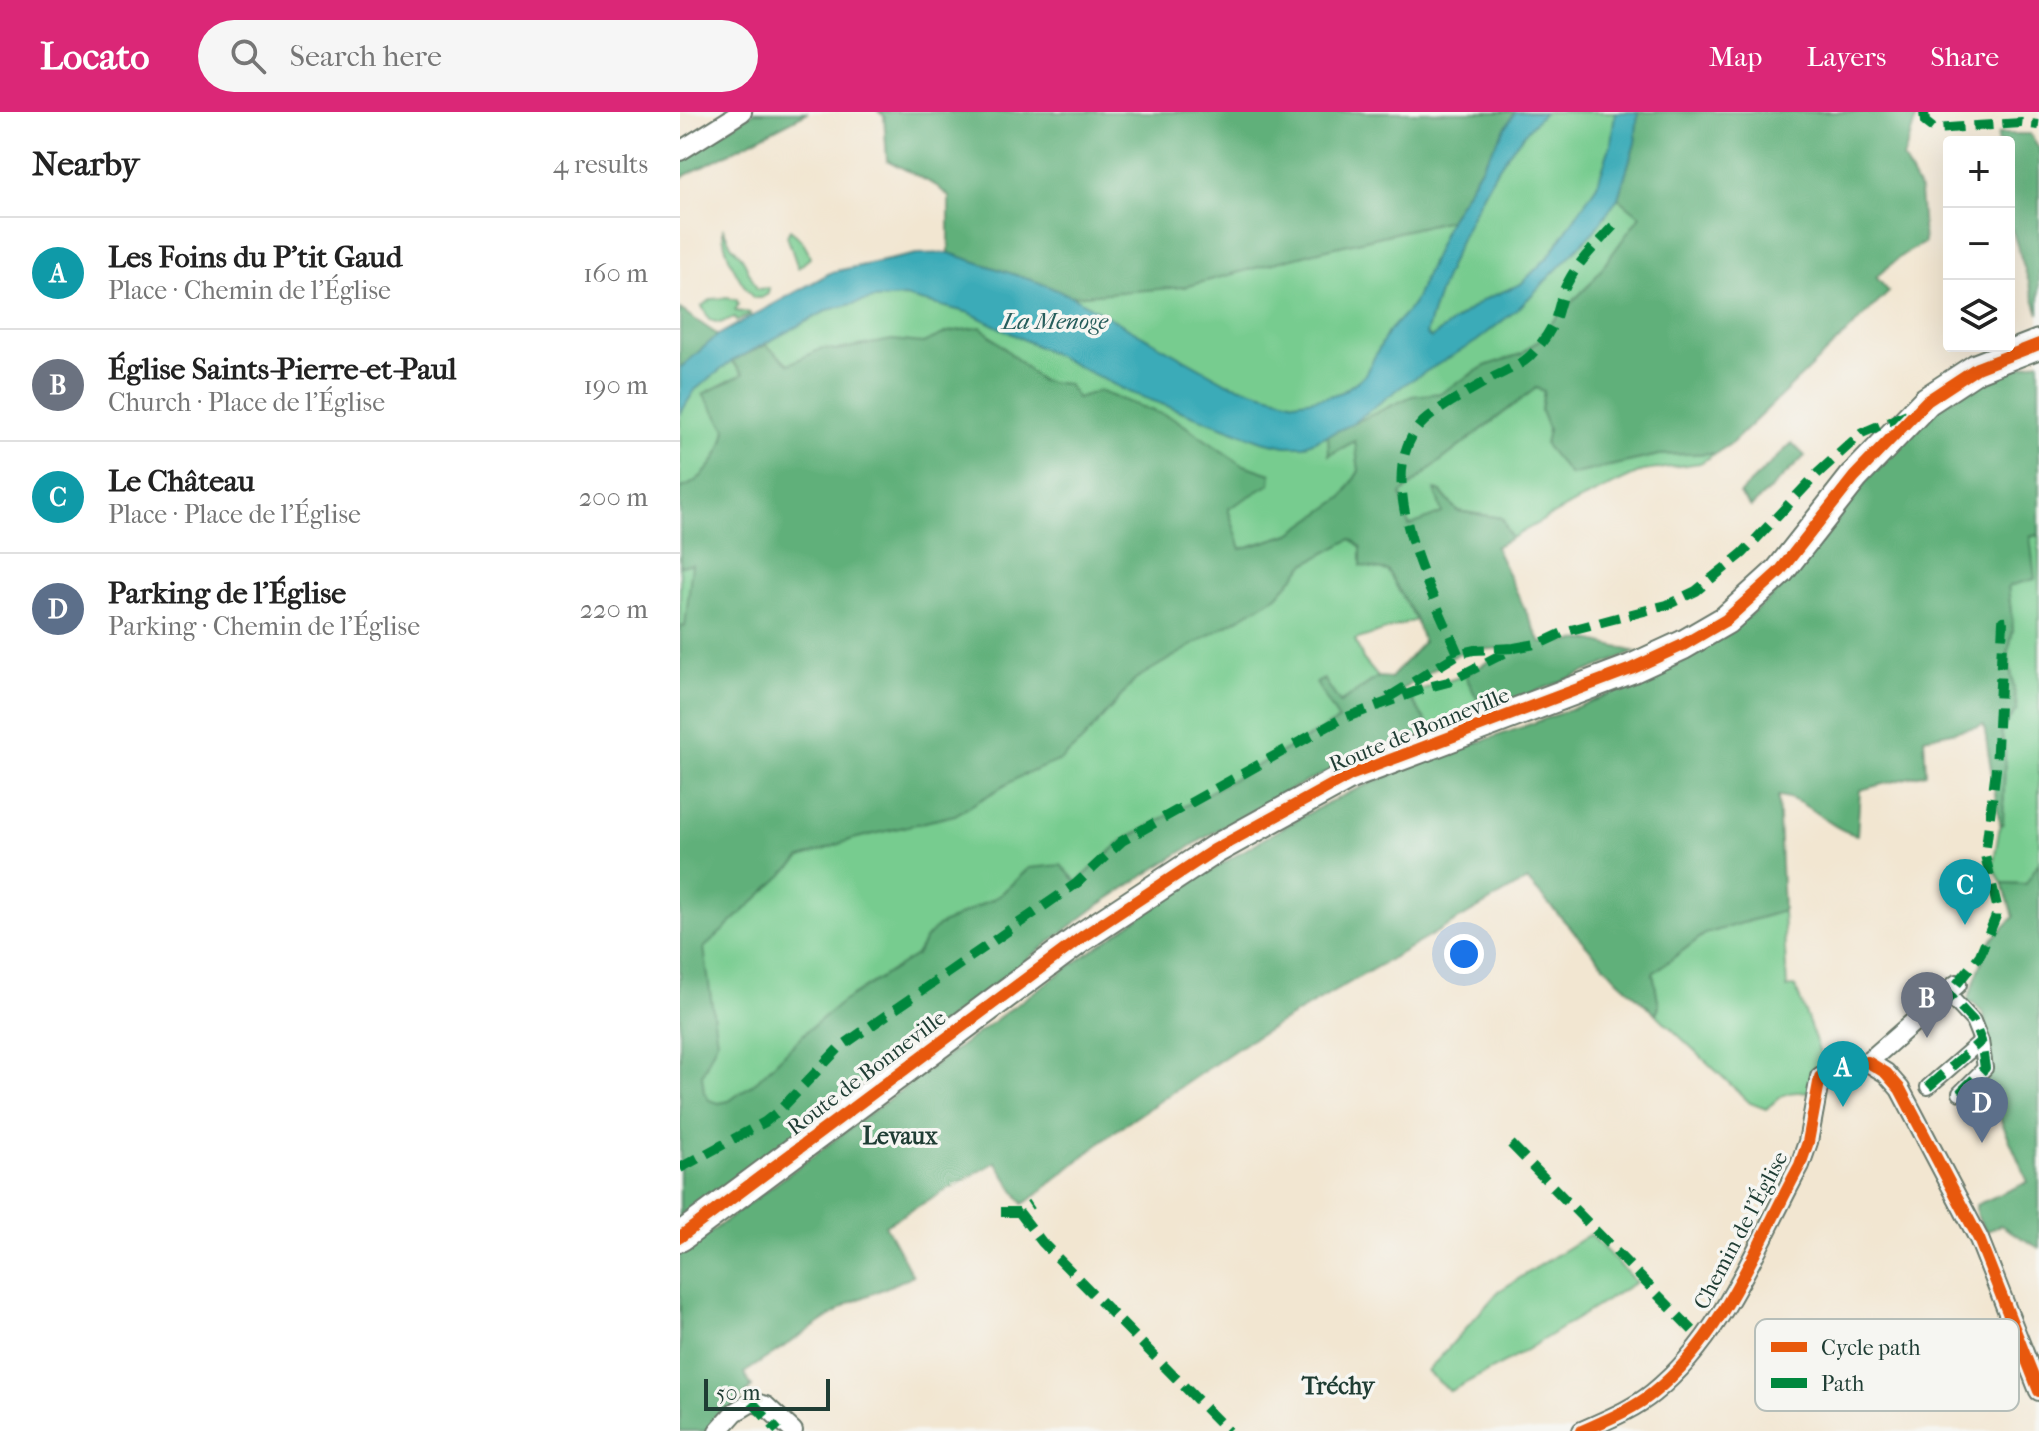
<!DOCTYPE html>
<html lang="en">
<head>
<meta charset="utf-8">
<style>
	body { margin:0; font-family:"IM FELL French Canon",serif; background:#f6f6f6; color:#222 }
	.controls { position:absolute; right:24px; top:24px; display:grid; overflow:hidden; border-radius:8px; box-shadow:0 8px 32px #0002 }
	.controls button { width:72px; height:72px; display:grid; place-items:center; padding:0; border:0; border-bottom:2px solid #e0e0e0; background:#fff; color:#222; font:40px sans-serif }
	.scale { position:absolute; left:24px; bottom:20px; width:126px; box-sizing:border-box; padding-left:8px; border:4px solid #1f3d34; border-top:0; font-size:22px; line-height:28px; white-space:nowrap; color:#1f3d34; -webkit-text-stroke:6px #f6f6f2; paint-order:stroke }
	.you { position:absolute; left:784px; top:842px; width:28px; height:28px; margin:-20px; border:6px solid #fff; border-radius:50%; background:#1a73e8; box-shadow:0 0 0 12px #1a73e833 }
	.badge { display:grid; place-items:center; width:52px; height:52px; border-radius:50%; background:#db2777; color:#fff; font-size:26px; font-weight:700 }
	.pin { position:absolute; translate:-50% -66px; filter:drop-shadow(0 2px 4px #0008) }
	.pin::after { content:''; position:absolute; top:42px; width:28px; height:24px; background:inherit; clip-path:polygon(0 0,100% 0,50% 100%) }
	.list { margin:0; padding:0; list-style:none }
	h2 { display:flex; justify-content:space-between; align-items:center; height:104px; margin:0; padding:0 32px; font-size:34px }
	h2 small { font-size:26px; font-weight:400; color:#767676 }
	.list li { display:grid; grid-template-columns:52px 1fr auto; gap:24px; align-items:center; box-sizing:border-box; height:112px; padding:0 32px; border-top:2px solid #e0e0e0 }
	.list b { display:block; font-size:30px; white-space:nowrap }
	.list p { margin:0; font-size:26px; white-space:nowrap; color:#767676 }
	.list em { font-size:26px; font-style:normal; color:#767676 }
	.icon { flex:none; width:44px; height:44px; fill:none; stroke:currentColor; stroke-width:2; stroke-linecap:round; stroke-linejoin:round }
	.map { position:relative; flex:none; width:1359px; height:1319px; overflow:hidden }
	header { display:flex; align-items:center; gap:48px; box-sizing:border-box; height:112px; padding:0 40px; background:#db2777; color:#fff }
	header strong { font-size:38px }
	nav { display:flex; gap:44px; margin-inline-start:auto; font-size:28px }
	.search { width:560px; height:72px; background:#f6f6f6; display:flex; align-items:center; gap:20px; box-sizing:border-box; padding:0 28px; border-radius:44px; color:#767676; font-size:30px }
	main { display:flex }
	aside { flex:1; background:#fff }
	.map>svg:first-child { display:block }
	.green { fill:#77cc8f; stroke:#4b8462; stroke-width:2 }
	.forest { fill:#61b07a; stroke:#407657; stroke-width:2; fill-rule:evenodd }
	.water { fill:#3babb8; stroke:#2d7476; stroke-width:2 }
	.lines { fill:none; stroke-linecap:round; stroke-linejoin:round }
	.pedestrian-casing { stroke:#69786b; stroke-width:18 }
	.minor-casing { stroke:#69786b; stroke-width:22 }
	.primary-casing { stroke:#69786b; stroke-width:32 }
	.pedestrian { stroke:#fff; stroke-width:14 }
	.minor { stroke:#fff; stroke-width:18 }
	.primary { stroke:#fff; stroke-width:28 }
	.quiet { stroke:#00873e; stroke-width:10; stroke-dasharray:20 10; stroke-linecap:butt }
	.cycleway-casing { stroke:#f6f6f2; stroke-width:17 }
	.cycleway { stroke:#e8590c; stroke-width:12 }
	.labels { text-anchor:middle; stroke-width:7; stroke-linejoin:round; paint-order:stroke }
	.street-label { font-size:22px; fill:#1f3d34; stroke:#f6f6f2 }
	.water-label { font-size:24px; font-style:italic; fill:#275e5c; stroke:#f6f6f2 }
	.neighbourhood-label { font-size:24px; font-weight:bold; fill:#1f3d34; stroke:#f6f6f2 }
	.key { fill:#f6f6f2; stroke:#b6beb9; stroke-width:2 }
	.key-label { font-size:22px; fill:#1f3d34 }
</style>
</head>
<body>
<header>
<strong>Locato</strong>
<div class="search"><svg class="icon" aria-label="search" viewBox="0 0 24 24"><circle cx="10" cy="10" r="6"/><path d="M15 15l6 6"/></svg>Search here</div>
<nav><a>Map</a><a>Layers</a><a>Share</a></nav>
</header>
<main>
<aside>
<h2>Nearby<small>4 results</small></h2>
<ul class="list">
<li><span class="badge" style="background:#0f9aa8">A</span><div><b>Les Foins du P'tit Gaud</b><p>Place · Chemin de l'Église</p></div><em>160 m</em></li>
<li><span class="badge" style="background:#6b7280">B</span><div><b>Église Saints-Pierre-et-Paul</b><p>Church · Place de l'Église</p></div><em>190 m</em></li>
<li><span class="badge" style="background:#0f9aa8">C</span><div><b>Le Château</b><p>Place · Place de l'Église</p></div><em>200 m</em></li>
<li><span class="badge" style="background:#5c6f8a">D</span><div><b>Parking de l'Église</b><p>Parking · Chemin de l'Église</p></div><em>220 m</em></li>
</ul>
</aside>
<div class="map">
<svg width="1359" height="1319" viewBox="0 0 1359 1319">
	<rect width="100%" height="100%" fill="#f6f6f2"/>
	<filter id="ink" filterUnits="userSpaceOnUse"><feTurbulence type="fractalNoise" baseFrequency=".0125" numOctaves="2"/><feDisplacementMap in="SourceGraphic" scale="16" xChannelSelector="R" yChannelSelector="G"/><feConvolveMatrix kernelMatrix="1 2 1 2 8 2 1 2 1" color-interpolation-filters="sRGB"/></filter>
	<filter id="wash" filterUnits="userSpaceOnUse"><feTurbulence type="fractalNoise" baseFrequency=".006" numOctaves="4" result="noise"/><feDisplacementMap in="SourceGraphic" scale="32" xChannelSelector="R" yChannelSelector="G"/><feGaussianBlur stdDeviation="1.8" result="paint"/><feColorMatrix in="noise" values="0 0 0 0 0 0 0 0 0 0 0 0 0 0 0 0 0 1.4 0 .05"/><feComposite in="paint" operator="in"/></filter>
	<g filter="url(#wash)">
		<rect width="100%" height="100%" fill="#f2e6d1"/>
		<!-- green -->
		<path class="green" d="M 599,0 L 1215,0 L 867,215 L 859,228 L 841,242 L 805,254 L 761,281 L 679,359 L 663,385 L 681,435 L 708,459 L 736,508 L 675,528 L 683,547 L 698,565 L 659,591 L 644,567 L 659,608 L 442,729 L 397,771 L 349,756 L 319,784 L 258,814 L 246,826 L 236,843 L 163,890 L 13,1037 L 15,907 L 26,799 L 609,422 L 561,437 L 548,397 L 0,708 L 0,246 L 152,160 L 237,142 L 283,142 Z
			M 43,116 L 51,133 L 62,145 L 77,177 L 89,176 L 88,182 L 81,186 L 73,186 C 59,168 42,139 43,116 Z
			M 110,118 C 120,125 127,134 130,146 L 118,156 L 107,124 Z
			M 46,186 L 57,188 L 58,193 L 55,199 L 70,201 L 70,203 L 56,209 L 55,205 L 40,211 L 29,208 L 22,194 L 32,187 Z
			M 856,276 L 864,278 L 861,299 L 890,363 L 979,343 L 1036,341 L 1020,351 L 963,359 L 896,390 L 831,426 L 822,406 L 777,399 L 761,380 L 756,378 L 763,401 L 729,415 L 721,382 L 754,354 Z
			M 1359,423 L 1359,750 L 1346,772 L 1322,771 L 1313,754 L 1320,713 L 1323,712 L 1325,641 L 1321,618 L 1337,597 L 1328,541 L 1333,518 L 1328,473 L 1350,424 Z
			M 785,563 L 804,600 L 753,620 L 728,582 Z
			M 1103,799 L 1107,876 L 1115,874 L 1144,951 L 1136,959 L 1127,981 C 1107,977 1100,985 1086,997 L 1070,991 L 976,902 L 979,894 L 973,861 L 1025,822 Z
			M 910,1122 L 956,1170 L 830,1248 L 770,1279 L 747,1260 L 819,1179 Z"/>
		<!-- forest -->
		<path class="forest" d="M 74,0 L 128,0 L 0,66 L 0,49 Z
			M 199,0 L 835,0 L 769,108 L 635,140 L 504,175 L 391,184 L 360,171 L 269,141 L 269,85 L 257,74 L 207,48 L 204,4 Z
			M 958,0 L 1238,0 L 1223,47 L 1240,79 L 1244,131 L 1221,144 L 1196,165 L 1209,180 L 1052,331 L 1036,341 L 979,343 L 890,363 L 865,333 L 868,317 L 861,299 L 864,279 L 856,276 L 754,354 L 721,382 L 729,414 L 762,401 L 755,378 L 761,380 L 777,399 L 822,406 L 831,426 L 815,435 L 861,531 L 909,528 L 956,540 L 804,600 L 785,563 L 832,536 L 794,538 L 778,542 L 703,590 L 728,582 L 753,620 C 730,628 707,635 684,644 C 590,682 503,738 419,793 L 0,1109 L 0,514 L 5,514 L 12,452 L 0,454 L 0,377 C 25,368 42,343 46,317 L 23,282 L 63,262 L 52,249 L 86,233 L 109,252 L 143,236 L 157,238 L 212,228 L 243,231 L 268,220 L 301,215 L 361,269 L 387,272 L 397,286 L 418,279 L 495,307 L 561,352 L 591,362 L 590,372 L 548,397 L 561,437 L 610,422 L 663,385 L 679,359 L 675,329 L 649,343 L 648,323 L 732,284 L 761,281 L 805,254 L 841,242 L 859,228 L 867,215 L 911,171 L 960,104 L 938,86 L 955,31 ZM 671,427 L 681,435 L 681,454 L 708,459 L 736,508 L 743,530 L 711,566 L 698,565 L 660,591 L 644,567 L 636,571 L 659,608 L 442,729 L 397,770 L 381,753 L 349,756 L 319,784 L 258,814 L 246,826 L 236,843 L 162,890 L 127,919 L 78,968 L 49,989 L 39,991 L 29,988 L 24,980 L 22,963 L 37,929 L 24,836 L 121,746 L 173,727 L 275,703 L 341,664 L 381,648 L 403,628 L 457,566 L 597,484 L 625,452 Z
			M 1318,22 L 1350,22 L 1359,37 L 1359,202 L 1329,108 L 1329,30 L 1317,30 Z
			M 0,197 L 38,223 L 0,256 Z
			M 1359,249 L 1359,423 L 1350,424 L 1355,467 L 1328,474 L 1333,518 L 1328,541 L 1337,597 L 1321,618 L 1325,641 L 1323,712 L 1320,713 L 1304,613 L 1244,626 L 1246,661 L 1180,678 L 1177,723 C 1148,717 1127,686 1098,684 L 1103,799 L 1025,822 L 973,861 L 979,894 L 976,902 L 938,868 L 847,768 L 567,930 L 431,1022 L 350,1088 L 343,1092 L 316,1050 L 205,1113 L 233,1164 L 170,1191 L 64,1261 L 72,1275 L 30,1319 L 0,1319 L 0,1143 C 93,1074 186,1005 279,935 C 391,852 506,768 629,701 C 724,649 830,624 929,582 C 960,570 991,558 1019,540 C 1053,517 1094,486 1121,456 C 1153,418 1178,374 1212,338 C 1251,295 1303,264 1359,249 Z
			M 1112,331 L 1125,344 L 1071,395 L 1059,382 Z
			M 1359,750 L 1359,1136 L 1320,1113 L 1306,1120 L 1296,1102 L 1296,1093 L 1348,1070 L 1304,970 L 1309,958 L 1304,902 L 1294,892 L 1287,890 L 1309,830 L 1334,805 L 1322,771 L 1346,772 Z"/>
		<!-- water -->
		<path class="water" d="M 835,0 L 864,0 C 845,21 825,43 811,68 C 784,114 760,172 746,222 L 751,226 L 803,188 L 841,172 L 869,144 L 917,73 L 931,32 L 935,0 L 958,0 L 955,31 L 938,86 L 914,119 L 840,195 L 797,229 L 725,272 L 670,313 L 624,334 L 605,334 L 582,329 L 449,280 L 290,201 L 225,185 L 193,187 L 148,198 L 52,249 L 15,278 L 0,302 L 0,256 L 38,223 L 152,160 L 237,142 L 269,141 L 360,171 L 391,184 L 547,271 L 615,290 L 646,285 L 662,280 L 684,264 L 708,220 L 733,193 L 769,108 Z"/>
	</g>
	<g filter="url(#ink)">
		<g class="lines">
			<defs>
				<path id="pedestrian" d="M 1248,975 L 1301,929 L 1293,909 L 1267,881
					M 1280,981 L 1305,956 L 1301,929"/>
				<path id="minor" d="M 0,39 L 62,0
					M 1188,950 L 1277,872
					M 38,1319 L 55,1300 L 72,1290 L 86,1294 L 113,1319
					M 902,1319 C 926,1308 952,1298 973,1281 C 1044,1224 1078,1130 1120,1053 L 1128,1030 L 1140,965 L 1157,954 L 1188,950 L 1206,961 L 1220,977 L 1299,1127 L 1359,1279"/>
				<path id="primary" d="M 0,1125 L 402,825 L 534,738 L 670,663 L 951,557 L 1003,533 L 1046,508 L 1100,459 L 1174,365 L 1247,289 L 1297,256 L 1359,232"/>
			</defs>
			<!-- pedestrian casing -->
			<use href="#pedestrian" class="pedestrian-casing"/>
			<!-- minor casing -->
			<use href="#minor" class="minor-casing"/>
			<!-- primary casing -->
			<use href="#primary" class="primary-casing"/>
			<!-- pedestrian -->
			<use href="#pedestrian" class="pedestrian"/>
			<!-- minor -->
			<use href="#minor" class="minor"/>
			<!-- primary -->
			<use href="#primary" class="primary"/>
			<!-- quiet -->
			<path class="quiet" d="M 1244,0 L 1245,10 L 1254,17 L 1341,11 L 1359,13
				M 834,536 L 861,531 L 887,519 L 987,493 L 1016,479 L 1063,441 L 1138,361 L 1182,321 L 1232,300
				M 778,542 C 754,483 682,355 750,304 C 769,290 791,278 812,266 C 825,259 838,255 849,245 C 860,234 871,220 876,205 C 880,193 882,180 888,170 C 900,147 921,128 938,109
				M 1277,872 L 1300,843 L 1316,804 L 1317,794 L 1305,743 L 1316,657 L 1323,509 L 1332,508
				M 1248,975 L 1301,929 L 1293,909 L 1267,881
				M 1280,981 L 1305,956 L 1301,929
				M 831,1032 L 1021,1227
				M 0,1056 L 85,1010 L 100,998 L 159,936 L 397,771 L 442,729 L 659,608 L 745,576 L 768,570 L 834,536 L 794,538 L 778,542 L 698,592
				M 321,1100 L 339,1100 L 351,1092
				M 339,1100 L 362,1130 L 548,1319
				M 72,1290 L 98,1319"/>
			<defs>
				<path id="cycleway" d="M 0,1125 L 402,825 L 534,738 L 670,663 L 951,557 L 1003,533 L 1046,508 L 1100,459 L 1174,365 L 1247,289 L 1297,256 L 1359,232
					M 902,1319 C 926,1308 952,1298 973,1281 C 1044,1224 1078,1130 1120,1053 L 1128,1030 L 1140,965 L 1157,954 L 1188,950 L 1206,961 L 1220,977 L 1299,1127 L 1359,1279"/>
			</defs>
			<!-- cycleway casing -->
			<use href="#cycleway" class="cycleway-casing"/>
			<!-- cycleway -->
			<use href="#cycleway" class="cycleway"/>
		</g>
	</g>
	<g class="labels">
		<!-- street labels -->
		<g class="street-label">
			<text transform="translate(739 617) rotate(-22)" y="8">Route de Bonneville</text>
			<text transform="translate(186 960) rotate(-37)" y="8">Route de Bonneville</text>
			<text transform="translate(1060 1118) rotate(-62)" y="8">Chemin de l'Église</text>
		</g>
		<!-- water labels -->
		<g class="water-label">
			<text x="375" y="217">La Menoge</text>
		</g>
		<!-- neighbourhood labels -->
		<g class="neighbourhood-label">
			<text x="220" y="1032">Levaux</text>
			<text x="658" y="1282">Tréchy</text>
		</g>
	</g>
	<!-- legend -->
	<rect x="1075" y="1207" width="264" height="92" rx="12" class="key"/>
	<rect x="1091" y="1230" width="36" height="10" fill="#e8590c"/>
	<rect x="1091" y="1266" width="36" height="10" fill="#00873e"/>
	<g class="key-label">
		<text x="1141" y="1243">Cycle path</text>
		<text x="1141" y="1279">Path</text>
	</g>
</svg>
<div class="controls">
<button>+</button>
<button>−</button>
<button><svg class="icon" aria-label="layers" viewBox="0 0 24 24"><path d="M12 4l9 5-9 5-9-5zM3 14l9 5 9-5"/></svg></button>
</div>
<div class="scale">50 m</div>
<div class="you"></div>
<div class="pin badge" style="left:1163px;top:995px;background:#0f9aa8">A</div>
<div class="pin badge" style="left:1247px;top:926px;background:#6b7280">B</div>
<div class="pin badge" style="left:1285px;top:813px;background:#0f9aa8">C</div>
<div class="pin badge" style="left:1302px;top:1031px;background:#5c6f8a">D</div>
</div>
</main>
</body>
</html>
